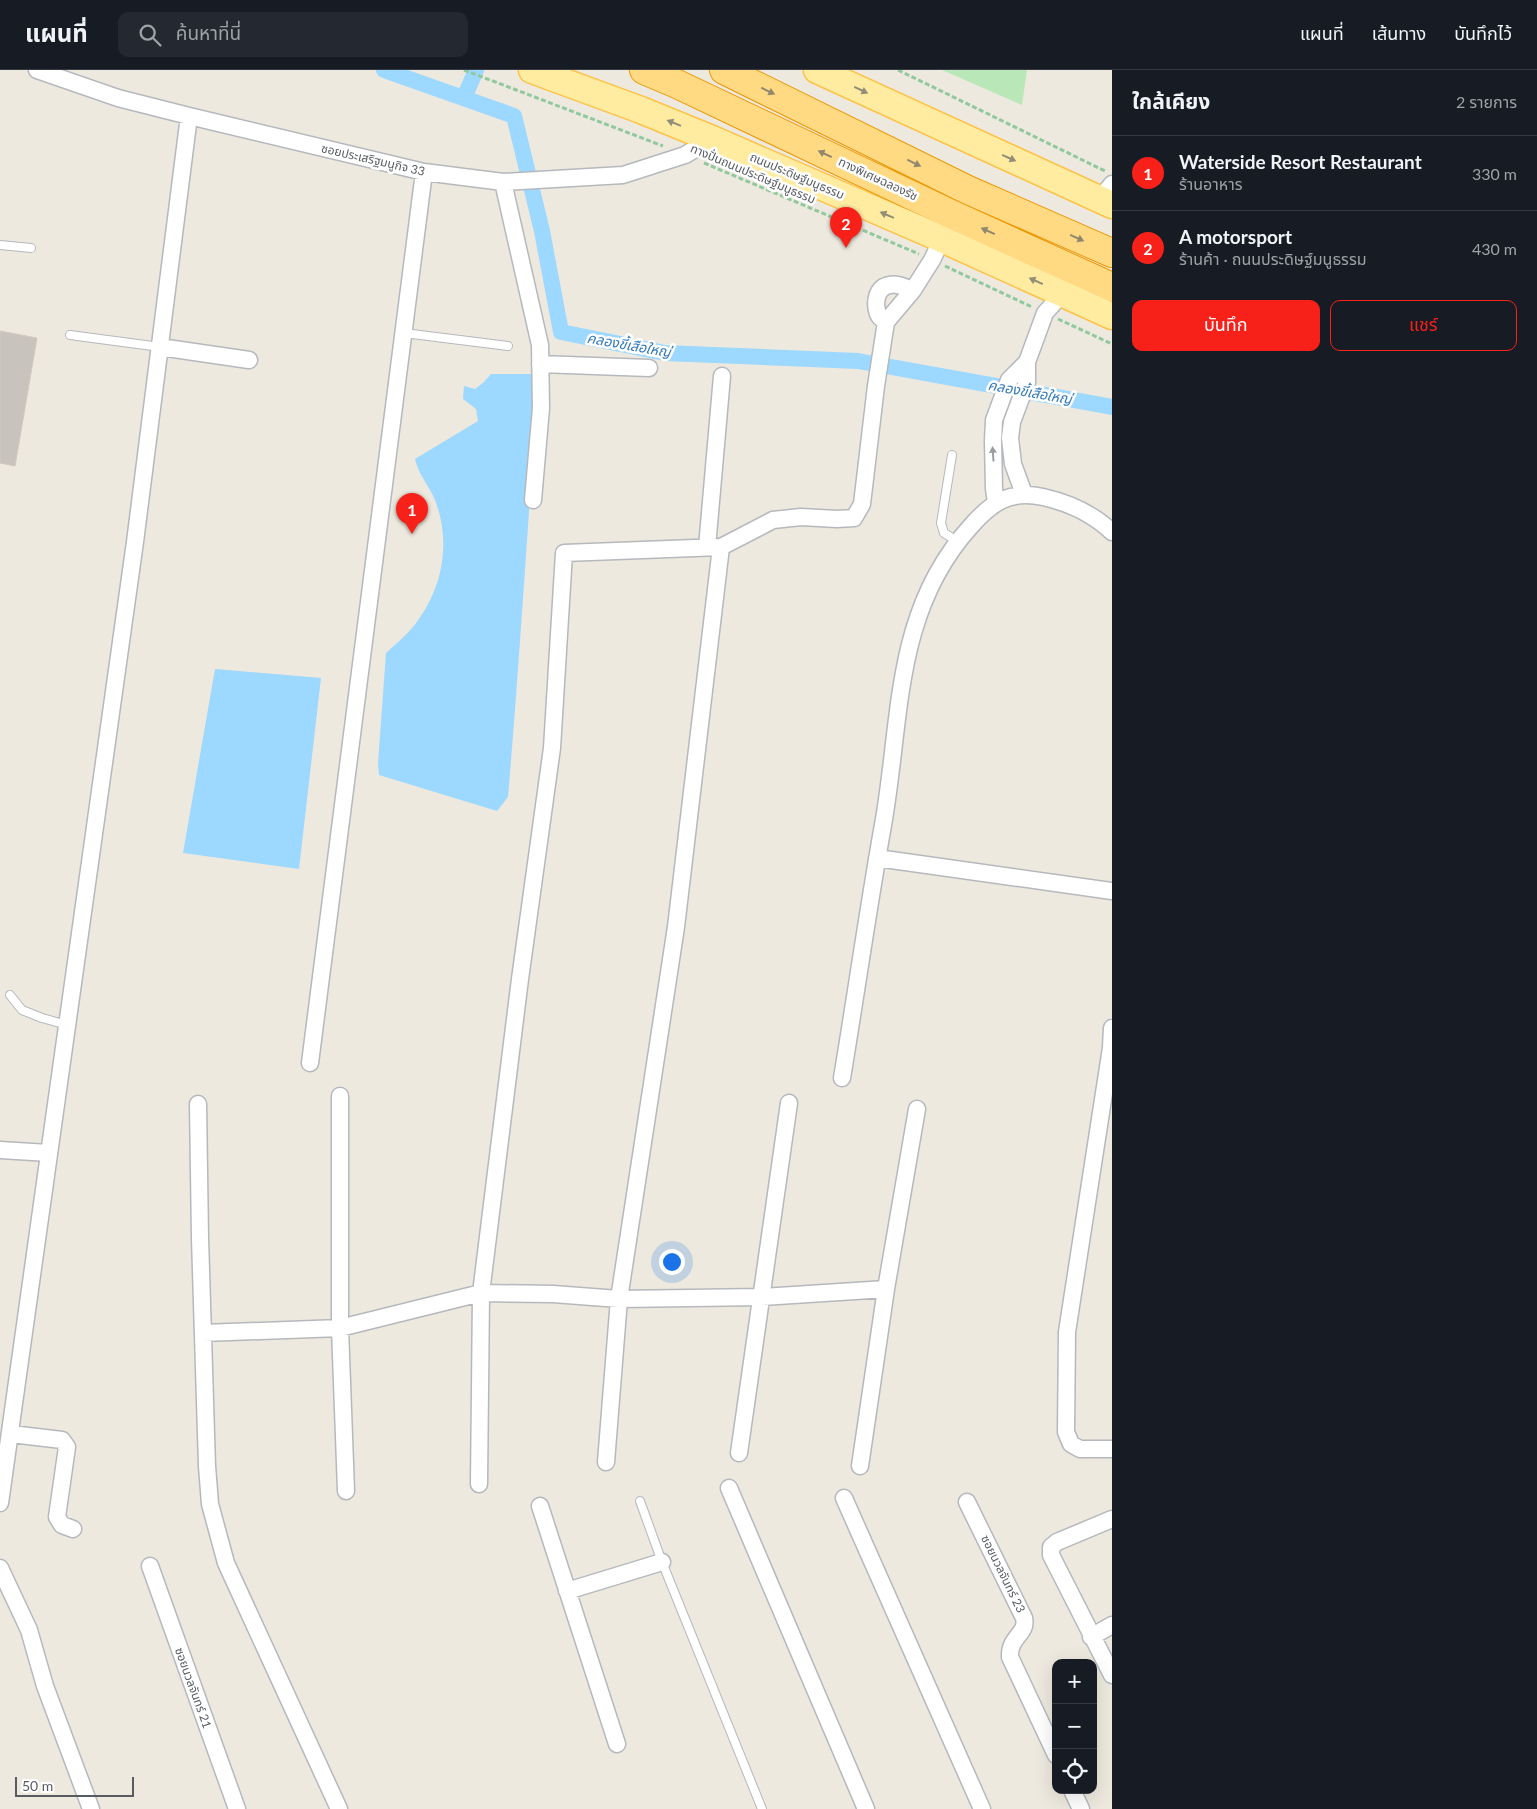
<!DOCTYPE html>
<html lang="th">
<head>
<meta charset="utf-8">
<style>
	body { margin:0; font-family:Lato,"Noto Sans Thai",sans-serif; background:#242831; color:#f1f3f6 }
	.controls { position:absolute; right:15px; bottom:15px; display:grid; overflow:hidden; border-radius:10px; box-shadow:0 5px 20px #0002 }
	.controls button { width:45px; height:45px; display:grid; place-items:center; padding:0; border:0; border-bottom:1px solid #363941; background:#171b24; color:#f1f3f6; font:25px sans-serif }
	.scale { position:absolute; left:15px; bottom:12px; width:119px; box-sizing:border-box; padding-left:5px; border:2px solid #585c61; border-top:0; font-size:14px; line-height:18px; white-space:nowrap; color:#585c61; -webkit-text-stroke:4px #fff; paint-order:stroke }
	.you { position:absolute; left:671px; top:1191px; width:18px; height:18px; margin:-12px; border:4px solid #fff; border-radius:50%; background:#1a73e8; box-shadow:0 0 0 8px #1a73e833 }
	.badge { display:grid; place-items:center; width:32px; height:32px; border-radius:50%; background:#f82119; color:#fff; font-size:16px; font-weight:700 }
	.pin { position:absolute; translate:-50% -41px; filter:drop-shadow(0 1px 2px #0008) }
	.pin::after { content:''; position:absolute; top:26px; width:18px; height:15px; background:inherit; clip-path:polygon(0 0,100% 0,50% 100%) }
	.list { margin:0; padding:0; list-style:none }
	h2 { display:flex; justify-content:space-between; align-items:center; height:65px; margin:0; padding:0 20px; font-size:21px }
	h2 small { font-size:16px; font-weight:400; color:#9ea1a6 }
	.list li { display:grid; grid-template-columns:32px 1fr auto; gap:15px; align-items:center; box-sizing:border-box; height:75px; padding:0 20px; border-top:1px solid #363941 }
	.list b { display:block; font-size:19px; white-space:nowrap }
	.list p { margin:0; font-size:16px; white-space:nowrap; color:#9ea1a6 }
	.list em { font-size:16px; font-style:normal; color:#9ea1a6 }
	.actions { display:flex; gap:10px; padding:15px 20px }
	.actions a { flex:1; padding:11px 0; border:1px solid #f82119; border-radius:10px; text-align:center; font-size:18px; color:#f82119 }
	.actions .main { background:#f82119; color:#fff }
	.icon { flex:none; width:28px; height:28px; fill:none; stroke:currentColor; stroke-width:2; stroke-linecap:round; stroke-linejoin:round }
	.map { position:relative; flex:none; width:1112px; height:1739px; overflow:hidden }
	header { display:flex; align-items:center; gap:30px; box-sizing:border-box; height:70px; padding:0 25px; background:#171b24; border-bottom:1px solid #363941 }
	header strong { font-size:24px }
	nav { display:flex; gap:28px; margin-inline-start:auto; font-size:18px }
	.search { width:350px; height:45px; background:#242831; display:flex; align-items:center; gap:12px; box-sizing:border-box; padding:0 18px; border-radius:10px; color:#9ea1a6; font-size:19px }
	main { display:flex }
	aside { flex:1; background:#171b24 }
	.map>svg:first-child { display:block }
	.green { fill:#bae7b8 }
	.water { fill:#9cd8ff }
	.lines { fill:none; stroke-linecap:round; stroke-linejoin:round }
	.canal { stroke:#9cd8ff; stroke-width:16 }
	.building { fill:#c8c3bc; stroke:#d2cabd }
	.lane-casing { stroke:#b5b8bd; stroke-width:10 }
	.street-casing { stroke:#b5b8bd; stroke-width:19 }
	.primary-casing { stroke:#fdc247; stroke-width:29 }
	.highway-casing { stroke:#eb9700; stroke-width:30 }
	.path { stroke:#91c89e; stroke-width:3; stroke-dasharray:5 2.5; stroke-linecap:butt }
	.lane { stroke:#fff; stroke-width:8 }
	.street { stroke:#fff; stroke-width:16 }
	.primary { stroke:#ffeca1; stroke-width:26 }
	.highway { stroke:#ffda83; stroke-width:28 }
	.oneway { fill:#928e77 }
	.oneway2 { fill:#92886d }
	.oneway3 { fill:#9b9da0 }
	.labels { text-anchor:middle; stroke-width:5; stroke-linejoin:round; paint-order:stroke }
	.street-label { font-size:12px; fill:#585c61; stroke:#fff }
	.water-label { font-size:14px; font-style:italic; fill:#3179b9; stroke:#fff }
</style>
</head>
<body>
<header>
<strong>แผนที่</strong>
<div class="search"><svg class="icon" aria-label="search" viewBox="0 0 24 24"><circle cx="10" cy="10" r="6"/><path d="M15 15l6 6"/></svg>ค้นหาที่นี่</div>
<nav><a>แผนที่</a><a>เส้นทาง</a><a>บันทึกไว้</a></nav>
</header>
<main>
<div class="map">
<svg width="1112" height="1739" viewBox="0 0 1112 1739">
	<rect width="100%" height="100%" fill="#ede9de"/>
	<!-- green -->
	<path class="green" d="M 942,0 L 1027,0 L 1022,35 Z"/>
	<!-- water -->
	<path class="water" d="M 491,304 L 539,304 C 528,445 520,586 508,727 L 497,741 L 379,705 L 378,693 L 386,583 C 395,575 405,566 413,557 C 442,521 452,474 435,430 C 429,415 419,406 415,389 L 478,351 L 476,339 L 463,329 L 464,316 L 475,319 L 483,313 Z
		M 215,599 L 321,608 L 299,799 L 183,783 Z"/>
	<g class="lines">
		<!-- canal -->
		<path class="canal" d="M 384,0 L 514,46 L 542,161 L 561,262 L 665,283 L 858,291 L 1112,337
			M 464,28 L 476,0"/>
	</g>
	<!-- building -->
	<path class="building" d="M 0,261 L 37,268 L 15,396 L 0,393 Z"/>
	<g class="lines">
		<defs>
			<path id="lane" d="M 0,175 L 31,178
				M 404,263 L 508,276
				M 70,265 L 160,277
				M 952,385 L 941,453 L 944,463 L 957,471
				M 10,925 L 22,940 L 42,948 L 67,955
				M 640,1431 L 662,1492 L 762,1739"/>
			<path id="street" d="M 37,0 L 118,28 L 189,46 L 424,102 L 503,112 L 623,105 L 685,85 L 712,69
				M 503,112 L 540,275 L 541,338 L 533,430
				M 1100,129 L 1112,114
				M 886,252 C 883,250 879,247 878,244 C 874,233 876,217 890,215 C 897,213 906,218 913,220
				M 160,277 L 249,290
				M 540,294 L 649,298
				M 1024,424 L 1013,394 L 1010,368 L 1012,352 L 1027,312 L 1027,292 L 1045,243 L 1063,223
				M 996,432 L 994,419 L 993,371 L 994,350 L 1009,310 L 1027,292
				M 707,477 L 722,306
				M 877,788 L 1112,821
				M 1112,958 L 1111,978 L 1067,1262 L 1066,1362 L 1071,1374 L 1080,1379 L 1112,1379
				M 310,993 L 424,102
				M 842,1008 C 856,924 868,839 883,755 C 902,648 893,542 971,456 C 992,432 1010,420 1043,427 C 1070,433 1092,443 1112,462
				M 340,1026 L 340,1258 L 346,1421
				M 198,1034 L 200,1168 L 207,1396 L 210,1434 L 226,1493 L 339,1739
				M 0,1080 L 49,1083
				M 203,1263 L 340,1258 L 481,1223 L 553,1224 L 619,1229 L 762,1227 L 886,1219
				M 11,1364 L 62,1370 L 67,1377 L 57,1447 L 62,1455 L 73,1459
				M 739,1383 L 789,1033
				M 606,1392 L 619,1229 L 676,857 L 721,477
				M 860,1396 L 886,1219 L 917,1039
				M 479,1414 L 481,1223 L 520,909 L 552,678 L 564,483 L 721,477 L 773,450 L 801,447 L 837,449 L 854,448 L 862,434 L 876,316 L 886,252 L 913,220 L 932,190 L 942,169
				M 729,1418 L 866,1739
				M 844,1428 L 982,1739
				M 967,1432 L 1024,1548 C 1028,1564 1009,1566 1010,1587 L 1056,1685
				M 0,1433 L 135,472 L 189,46
				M 540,1436 L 617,1674
				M 1112,1449 L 1057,1472 L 1051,1477 L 1051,1485 L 1112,1605
				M 150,1496 L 237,1739
				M 0,1498 L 29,1560 L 45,1616 L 91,1739
				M 567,1521 L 662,1492
				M 1091,1567 L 1112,1555
				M 1072,1720 L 1081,1739"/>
			<path id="primary" d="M 532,0 L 641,40 L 712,69 L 942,169 L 1112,246
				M 817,0 L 1112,135"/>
			<path id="highway" d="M 644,0 L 677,14 L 953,145 L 1112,217
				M 724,0 L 968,120 L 1112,183"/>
		</defs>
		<!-- lane casing -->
		<use href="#lane" class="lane-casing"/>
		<!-- street casing -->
		<use href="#street" class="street-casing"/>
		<!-- primary casing -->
		<use href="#primary" class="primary-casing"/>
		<!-- highway casing -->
		<use href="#highway" class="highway-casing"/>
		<!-- path -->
		<path class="path" d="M 464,0 L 663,76
			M 898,0 L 1105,101
			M 704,93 L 919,184
			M 945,196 L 1032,237
			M 1058,249 L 1112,274"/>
		<!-- lane -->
		<use href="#lane" class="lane"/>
		<!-- street -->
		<use href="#street" class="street"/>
		<!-- primary -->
		<use href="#primary" class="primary"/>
		<!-- highway -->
		<use href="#highway" class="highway"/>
	</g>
	<!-- one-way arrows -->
	<defs><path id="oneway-solid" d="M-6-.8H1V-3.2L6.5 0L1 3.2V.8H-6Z" transform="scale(1.25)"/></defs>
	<g class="oneway">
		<use href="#oneway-solid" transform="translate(861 20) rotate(25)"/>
		<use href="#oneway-solid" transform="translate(674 53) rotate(-158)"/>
		<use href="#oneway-solid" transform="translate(1009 88) rotate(24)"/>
		<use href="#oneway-solid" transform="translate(887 145) rotate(-157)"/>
		<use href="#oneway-solid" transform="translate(1036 211) rotate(-156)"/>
	</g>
	<g class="oneway2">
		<use href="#oneway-solid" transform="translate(768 21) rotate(26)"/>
		<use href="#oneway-solid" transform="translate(825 84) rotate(-155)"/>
		<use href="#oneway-solid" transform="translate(914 93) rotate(26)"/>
		<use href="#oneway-solid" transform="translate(988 161) rotate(-156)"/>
		<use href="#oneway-solid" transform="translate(1077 168) rotate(24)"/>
	</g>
	<use class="oneway3" href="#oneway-solid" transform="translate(993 384) rotate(-94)"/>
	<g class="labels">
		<!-- street labels -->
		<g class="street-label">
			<text transform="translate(373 90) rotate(13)" y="4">ซอยประเสริฐมนูกิจ 33</text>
			<text transform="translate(753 104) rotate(23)" y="4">ทางปั่นถนนประดิษฐ์มนูธรรม</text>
			<text transform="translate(797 106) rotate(23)" y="4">ถนนประดิษฐ์มนูธรรม</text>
			<text transform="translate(878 109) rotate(25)" y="4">ทางพิเศษฉลองรัช</text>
			<text transform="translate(1003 1504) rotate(64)" y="4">ซอยนวลจันทร์ 23</text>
			<text transform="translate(193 1618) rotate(70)" y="4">ซอยนวลจันทร์ 21</text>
		</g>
		<!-- water labels -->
		<g class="water-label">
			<text transform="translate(629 275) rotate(10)" y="5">คลองขี้เสือใหญ่</text>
			<text transform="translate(1030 322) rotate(10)" y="5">คลองขี้เสือใหญ่</text>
		</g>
	</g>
</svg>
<div class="controls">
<button>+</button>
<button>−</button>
<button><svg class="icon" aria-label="locate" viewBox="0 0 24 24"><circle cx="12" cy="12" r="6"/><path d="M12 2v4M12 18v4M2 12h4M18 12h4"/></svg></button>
</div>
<div class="scale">50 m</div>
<div class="you"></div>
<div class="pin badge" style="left:412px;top:464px">1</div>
<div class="pin badge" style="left:846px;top:178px">2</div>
</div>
<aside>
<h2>ใกล้เคียง<small>2 รายการ</small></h2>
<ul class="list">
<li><span class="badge">1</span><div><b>Waterside Resort Restaurant</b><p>ร้านอาหาร</p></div><em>330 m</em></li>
<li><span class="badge">2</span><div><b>A motorsport</b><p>ร้านค้า · ถนนประดิษฐ์มนูธรรม</p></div><em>430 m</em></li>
</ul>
<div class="actions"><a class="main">บันทึก</a><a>แชร์</a></div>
</aside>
</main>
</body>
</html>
